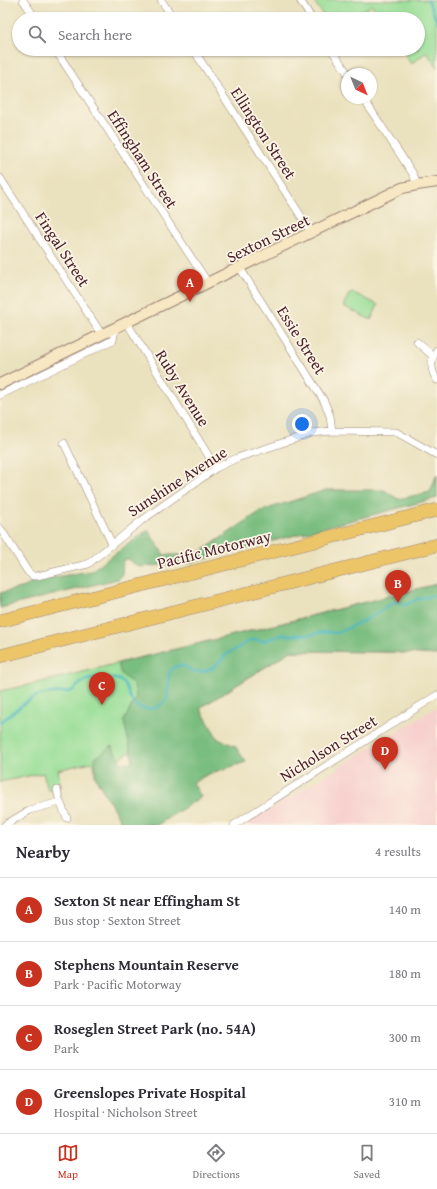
<!DOCTYPE html>
<html lang="en">
<head>
<meta charset="utf-8">
<style>
	body { margin:0; font-family:"Gentium Book Plus",serif; background:#f2f2f3; color:#2b2b33 }
	.compass { position:absolute; left:341px; top:68px; width:36px; height:36px; border-radius:50%; background:#fff; box-shadow:0 1px 3px #0004; rotate:137deg }
	.you { position:absolute; left:302px; top:424px; width:14px; height:14px; margin:-10px; border:3px solid #fff; border-radius:50%; background:#1a73e8; box-shadow:0 0 0 6px #1a73e833 }
	.badge { display:grid; place-items:center; width:26px; height:26px; border-radius:50%; background:#c8321e; color:#fff; font-size:13px; font-weight:700 }
	.pin { position:absolute; translate:-50% -33px; filter:drop-shadow(0 1px 2px #0008) }
	.pin::after { content:''; position:absolute; top:21px; width:14px; height:12px; background:inherit; clip-path:polygon(0 0,100% 0,50% 100%) }
	.list { margin:0; padding:0; list-style:none }
	h2 { display:flex; justify-content:space-between; align-items:center; height:52px; margin:0; padding:0 16px; font-size:17px }
	h2 small { font-size:13px; font-weight:400; color:#7c7c81 }
	.list li { display:grid; grid-template-columns:26px 1fr auto; gap:12px; align-items:center; box-sizing:border-box; height:64px; padding:0 16px; border-top:1px solid #e1e1e2 }
	.list b { display:block; font-size:15px; white-space:nowrap }
	.list p { margin:0; font-size:13px; white-space:nowrap; color:#7c7c81 }
	.list em { font-size:13px; font-style:normal; color:#7c7c81 }
	.icon { flex:none; width:22px; height:22px; fill:none; stroke:currentColor; stroke-width:2; stroke-linecap:round; stroke-linejoin:round }
	.map { position:relative; flex:none; width:437px; height:825px; overflow:hidden }
	.search { position:absolute; background:#fff; box-shadow:0 1px 3px #0004; left:12px; right:12px; top:12px; height:44px; display:flex; align-items:center; gap:10px; box-sizing:border-box; padding:0 14px; border-radius:22px; color:#7c7c81; font-size:15px }
	.sheet { height:308px; background:#fff }
	nav { display:flex; justify-content:space-around; align-items:center; box-sizing:border-box; height:56px; border-top:1px solid #e1e1e2; background:#fff; font-size:11px; color:#7c7c81 }
	nav a { display:grid; justify-items:center; gap:2px }
	nav .on { color:#c8321e }
	.map>svg:first-child { display:block }
	.built { fill:#f7d0cd }
	.green { fill:#99de97; stroke:#727e61 }
	.forest { fill:#7abd80; stroke:#626e56 }
	.lines { fill:none; stroke-linecap:round; stroke-linejoin:round }
	.stream { stroke:#49b8bf; stroke-width:2.5 }
	.minor-casing { stroke:#9a8074; stroke-width:8 }
	.secondary-casing { stroke:#9a8074; stroke-width:12 }
	.motorway-casing { stroke:#9a8074; stroke-width:14 }
	.minor { stroke:#fff; stroke-width:7 }
	.secondary { stroke:#f7e8c3; stroke-width:10 }
	.motorway { stroke:#ecc569; stroke-width:13 }
	.labels { text-anchor:middle; stroke-width:3.5; stroke-linejoin:round; paint-order:stroke }
	.street-label { font-size:16px; fill:#4a1f2b; stroke:#fcf5e5 }
</style>
</head>
<body>
<div class="map">
<svg width="437" height="825" viewBox="0 0 437 825">
	<rect width="100%" height="100%" fill="#fcf5e5"/>
	<filter id="ink" filterUnits="userSpaceOnUse"><feTurbulence type="fractalNoise" baseFrequency=".025" numOctaves="2"/><feDisplacementMap in="SourceGraphic" scale="8" xChannelSelector="R" yChannelSelector="G"/><feConvolveMatrix kernelMatrix="1 2 1 2 8 2 1 2 1" color-interpolation-filters="sRGB"/></filter>
	<filter id="wash" filterUnits="userSpaceOnUse"><feTurbulence type="fractalNoise" baseFrequency=".012" numOctaves="4" result="noise"/><feDisplacementMap in="SourceGraphic" scale="16" xChannelSelector="R" yChannelSelector="G"/><feGaussianBlur stdDeviation="0.9" result="paint"/><feColorMatrix in="noise" values="0 0 0 0 0 0 0 0 0 0 0 0 0 0 0 0 0 1.4 0 .05"/><feComposite in="paint" operator="in"/></filter>
	<g filter="url(#wash)">
		<rect width="100%" height="100%" fill="#eae1be"/>
		<!-- built -->
		<path class="built" d="M 437,707 L 437,825 L 248,825 L 249,823 Z"/>
		<!-- green -->
		<path class="green" d="M 313,0 L 437,0 L 437,68 L 427,52 L 411,64 L 401,49 L 418,49 L 418,19 L 381,19 L 372,5 L 351,19 L 326,19 Z
			M 352,292 L 378,305 L 371,320 L 343,306 L 349,294 Z
			M 437,584 L 437,655 L 389,652 L 291,651 L 98,772 L 91,762 L 58,770 L 61,787 L 48,790 L 43,773 L 0,782 L 0,691 L 33,684 L 283,623 Z"/>
		<!-- forest -->
		<path class="forest" d="M 437,474 L 437,498 L 189,563 L 139,567 L 128,559 L 123,560 L 122,574 L 118,579 L 0,608 L 0,593 L 25,587 L 32,581 L 91,571 L 148,530 L 164,555 L 196,555 L 261,511 L 326,490 L 384,490 L 398,499 L 430,492 Z
			M 437,584 L 437,655 L 389,652 L 291,651 L 200,708 L 218,739 L 235,746 L 246,762 L 208,774 L 193,783 L 201,797 L 157,825 L 123,825 L 95,777 L 95,758 L 112,746 L 121,763 L 133,762 L 124,721 L 136,697 L 134,685 L 121,674 L 118,663 L 283,623 Z"/>
		<g class="lines">
			<!-- stream -->
			<path class="stream" d="M 428,0 L 437,22
				M 0,723 C 11,714 25,701 37,696 C 45,692 61,694 71,691 C 75,689 79,684 83,682 C 92,677 106,676 116,679 C 135,683 121,709 149,709 C 157,709 162,705 167,699 L 169,675 L 171,670 L 176,666 L 184,666 L 192,671 L 202,672 L 213,668 L 226,655 L 251,640 L 264,641 L 281,635 L 308,635 L 326,632 L 338,633 L 371,617 L 389,605 L 397,601 L 406,605 L 418,599 L 437,595"/>
		</g>
	</g>
	<g filter="url(#ink)">
		<g class="lines">
			<defs>
				<path id="minor" d="M 23,0 L 36,19
					M 161,0 L 174,19
					M 300,0 L 312,19
					M 55,49 L 208,283
					M 193,49 L 312,233
					M 331,49 L 348,74
					M 363,98 L 413,174 L 417,185
					M 0,178 L 102,335
					M 240,268 L 324,401 L 330,416 L 332,431
					M 127,323 L 216,468
					M 417,342 L 433,356
					M 437,350 C 430,360 430,370 437,380
					M 0,395 L 113,340 L 115,329
					M 64,443 L 112,544
					M 0,528 L 28,572 L 33,576 L 37,576 L 88,564 L 141,521 L 216,468 L 237,458 L 312,433 L 332,431 L 396,432 L 437,455
					M 57,790 L 60,802 L 67,818
					M 5,825 L 30,810 L 60,802
					M 234,825 L 437,695"/>
				<path id="secondary" d="M 0,384 L 402,188 L 417,185 L 437,182"/>
				<path id="motorway" d="M 0,621 L 437,510
					M 0,656 L 437,545"/>
			</defs>
			<!-- minor casing -->
			<use href="#minor" class="minor-casing"/>
			<!-- secondary casing -->
			<use href="#secondary" class="secondary-casing"/>
			<!-- motorway casing -->
			<use href="#motorway" class="motorway-casing"/>
			<!-- minor -->
			<use href="#minor" class="minor"/>
			<!-- secondary -->
			<use href="#secondary" class="secondary"/>
			<!-- motorway -->
			<use href="#motorway" class="motorway"/>
		</g>
	</g>
	<g class="labels">
		<!-- street labels -->
		<g class="street-label">
			<text transform="translate(264 133) rotate(57)" y="6">Ellington Street</text>
			<text transform="translate(143 159) rotate(57)" y="6">Effingham Street</text>
			<text transform="translate(268 238) rotate(-26)" y="6">Sexton Street</text>
			<text transform="translate(63 249) rotate(57)" y="6">Fingal Street</text>
			<text transform="translate(302 340) rotate(58)" y="6">Essie Street</text>
			<text transform="translate(183 388) rotate(58)" y="6">Ruby Avenue</text>
			<text transform="translate(177 481) rotate(-33)" y="6">Sunshine Avenue</text>
			<text transform="translate(214 549) rotate(-14)" y="6">Pacific Motorway</text>
			<text transform="translate(328 748) rotate(-32)" y="6">Nicholson Street</text>
		</g>
	</g>
</svg>
<svg class="compass" viewBox="-18 -18 36 36"><path d="M0-13l5 13h-10z" fill="#e53935"/><path d="M0 13l5-13h-10z" fill="#7c7c81"/></svg>
<div class="you"></div>
<div class="pin badge" style="left:190px;top:302px">A</div>
<div class="pin badge" style="left:398px;top:603px">B</div>
<div class="pin badge" style="left:102px;top:705px">C</div>
<div class="pin badge" style="left:385px;top:770px">D</div>
<div class="search"><svg class="icon" aria-label="search" viewBox="0 0 24 24"><circle cx="10" cy="10" r="6"/><path d="M15 15l6 6"/></svg>Search here</div>
</div>
<section class="sheet">
<h2>Nearby<small>4 results</small></h2>
<ul class="list">
<li><span class="badge">A</span><div><b>Sexton St near Effingham St</b><p>Bus stop · Sexton Street</p></div><em>140 m</em></li>
<li><span class="badge">B</span><div><b>Stephens Mountain Reserve</b><p>Park · Pacific Motorway</p></div><em>180 m</em></li>
<li><span class="badge">C</span><div><b>Roseglen Street Park (no. 54A)</b><p>Park</p></div><em>300 m</em></li>
<li><span class="badge">D</span><div><b>Greenslopes Private Hospital</b><p>Hospital · Nicholson Street</p></div><em>310 m</em></li>
</ul>
</section>
<nav>
<a class="on"><svg class="icon" aria-label="map" viewBox="0 0 24 24"><path d="M3 6l6-2 6 2 6-2v14l-6 2-6-2-6 2zM9 4v14M15 6v14"/></svg>Map</a>
<a><svg class="icon" aria-label="directions" viewBox="0 0 24 24"><path d="M12 3l9 9-9 9-9-9zM9 14v-3h6M13 9l2 2-2 2"/></svg>Directions</a>
<a><svg class="icon" aria-label="saved" viewBox="0 0 24 24"><path d="M7 4h10v16l-5-4-5 4z"/></svg>Saved</a>
</nav>
</body>
</html>
